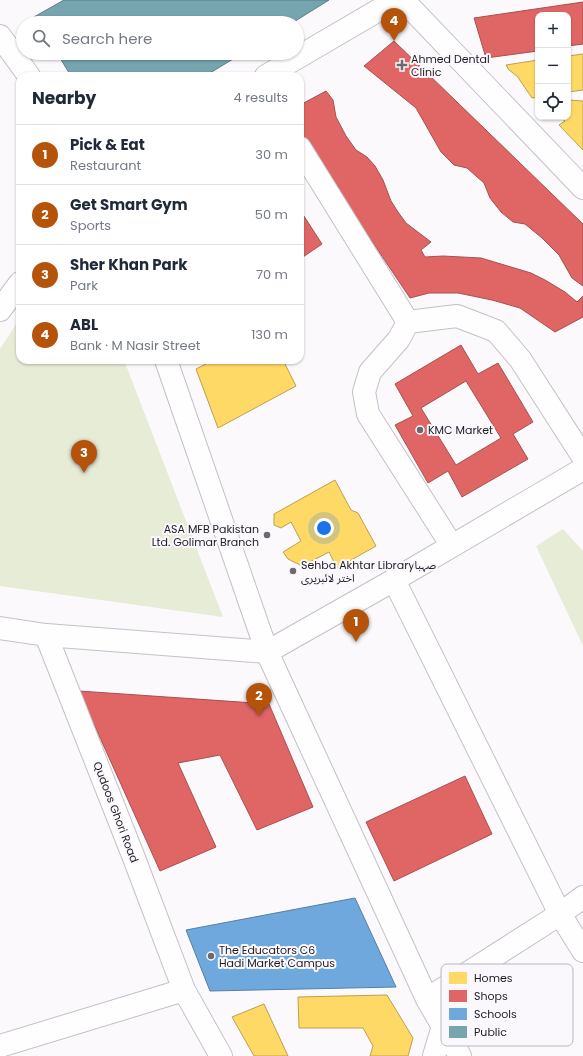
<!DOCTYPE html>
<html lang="en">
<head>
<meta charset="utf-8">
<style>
	body { margin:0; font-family:Poppins,"Noto Sans Arabic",sans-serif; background:#f2f2f3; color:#1f2937 }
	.controls { position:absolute; right:12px; top:12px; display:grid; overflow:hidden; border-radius:8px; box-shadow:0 1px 3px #0004 }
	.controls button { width:36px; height:36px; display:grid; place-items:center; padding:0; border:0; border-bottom:1px solid #e0e1e3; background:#fff; color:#1f2937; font:20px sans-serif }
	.you { position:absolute; left:324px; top:528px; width:14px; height:14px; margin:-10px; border:3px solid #fff; border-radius:50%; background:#1a73e8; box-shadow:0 0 0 6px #1a73e833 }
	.badge { display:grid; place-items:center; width:26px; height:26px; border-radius:50%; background:#b45309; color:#fff; font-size:13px; font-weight:700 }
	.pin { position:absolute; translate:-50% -33px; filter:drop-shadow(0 1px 2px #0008) }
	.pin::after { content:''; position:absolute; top:21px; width:14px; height:12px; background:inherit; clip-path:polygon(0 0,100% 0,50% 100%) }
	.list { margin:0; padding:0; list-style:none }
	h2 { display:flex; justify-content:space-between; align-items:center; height:52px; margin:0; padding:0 16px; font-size:17px }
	h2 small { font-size:13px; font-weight:400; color:#747a83 }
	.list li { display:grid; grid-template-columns:26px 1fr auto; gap:12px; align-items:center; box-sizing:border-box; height:60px; padding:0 16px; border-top:1px solid #e0e1e3 }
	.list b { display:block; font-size:15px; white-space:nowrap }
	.list p { margin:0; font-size:13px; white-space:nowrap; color:#747a83 }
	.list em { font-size:13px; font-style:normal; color:#747a83 }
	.icon { flex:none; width:22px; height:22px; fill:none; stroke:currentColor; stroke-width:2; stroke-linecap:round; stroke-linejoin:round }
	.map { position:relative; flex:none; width:583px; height:1056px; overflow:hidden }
	.search { position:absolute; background:#fff; box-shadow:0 1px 3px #0004; left:16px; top:16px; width:288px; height:44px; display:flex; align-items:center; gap:10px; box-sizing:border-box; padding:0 14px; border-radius:22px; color:#747a83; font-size:15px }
	.panel { position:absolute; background:#fff; box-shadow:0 1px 3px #0004; left:16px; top:72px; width:288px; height:292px; border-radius:12px }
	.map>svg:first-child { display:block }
	.green { fill:#e7ecd7 }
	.homes { fill:#ffd966; stroke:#bca052 }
	.shops { fill:#e06666; stroke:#a65052; fill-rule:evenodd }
	.schools { fill:#6fa8dc; stroke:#577ea4 }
	.public { fill:#76a5af; stroke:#5c7c85 }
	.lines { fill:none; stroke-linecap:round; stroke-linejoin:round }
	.minor-casing { stroke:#c4c0c7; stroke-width:24 }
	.minor { stroke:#fefeff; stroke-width:22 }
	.poi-dot { fill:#6d696f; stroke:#fbf8fd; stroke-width:1.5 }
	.labels { text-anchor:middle; stroke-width:4; stroke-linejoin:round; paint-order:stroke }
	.poi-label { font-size:11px; fill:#201b23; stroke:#fbf8fd; text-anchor:start }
	.street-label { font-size:11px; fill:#201b23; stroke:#fbf8fd }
	.key { fill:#fbf8fd; stroke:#b9b6bc; stroke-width:1 }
	.key-label { font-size:11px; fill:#201b23 }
</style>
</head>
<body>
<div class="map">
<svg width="583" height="1056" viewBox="0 0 583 1056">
	<rect width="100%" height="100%" fill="#fbf9fc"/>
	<!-- green -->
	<path class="green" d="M 20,318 L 20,360 L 124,360 L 223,617 L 0,586 L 0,349 Z
		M 563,529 L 583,551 L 583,646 L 536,546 Z"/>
	<!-- homes -->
	<path class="homes" d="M 583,54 L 583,90 L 568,92 L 568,56 Z
		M 538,60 L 538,97 L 532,98 L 517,76 L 509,70 L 506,65 Z
		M 568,100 L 583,101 L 583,150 L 559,125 L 565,121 L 559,117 L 568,117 Z
		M 214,360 L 283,360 L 296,386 L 218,428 L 196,369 Z
		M 335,480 L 351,510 L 358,513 L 376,546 L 337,568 L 329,552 L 302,566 L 288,559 L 283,552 L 301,541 L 291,522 L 281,528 L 274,525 L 274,514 Z
		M 387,995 L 413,1038 L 408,1056 L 370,1056 L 373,1046 L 363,1028 L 299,1028 L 298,997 Z
		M 264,1004 L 288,1056 L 254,1056 L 232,1017 Z"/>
	<!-- shops -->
	<path class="shops" d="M 583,2 L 583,44 L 568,46 L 568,15 L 538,15 L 538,51 L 486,58 L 474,18 Z
		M 394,41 L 583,224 L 583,286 L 572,278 L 559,255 L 542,238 L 525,224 L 513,222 L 501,212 L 490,198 L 484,183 L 467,168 L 454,165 L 441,152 L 416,108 L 364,66 Z
		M 326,91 L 333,100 L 336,117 L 346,136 L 356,150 L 367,157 L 375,166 L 383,180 L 391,201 L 398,212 L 406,223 L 431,242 L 421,250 L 425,257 L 443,256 L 481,258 L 531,273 L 545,280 L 565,292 L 577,302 L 583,296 L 583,317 L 555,332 L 520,308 L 492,300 L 458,293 L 429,293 L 410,298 L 300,134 L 300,105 Z
		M 300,210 L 322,244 L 300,259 Z
		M 461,345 L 478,374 L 498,363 L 533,422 L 513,434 L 528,459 L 462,497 L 448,471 L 428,483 L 395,425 L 413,416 L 395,384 ZM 466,381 L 501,438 L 456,465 L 421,408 Z
		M 79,691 L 269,704 L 313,807 L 257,830 L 220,755 L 178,763 L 216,847 L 160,871 Z
		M 465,776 L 492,834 L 394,881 L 366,822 Z"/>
	<!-- schools -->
	<path class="schools" d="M 355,898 L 396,987 L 210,991 L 186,930 Z"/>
	<!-- public -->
	<path class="public" d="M 64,0 L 329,0 L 292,23 L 38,23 L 34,17 Z
		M 57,53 L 243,53 L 205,76 L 71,76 Z"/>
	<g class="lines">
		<defs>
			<path id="minor" d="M 403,0 L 583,188
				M 0,36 L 29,76
				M 266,76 L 396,0
				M 300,148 L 408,322 L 399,339 L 370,372 L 364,392 L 368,414 L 452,546
				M 0,310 L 20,283
				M 408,322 L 457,316 L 496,331 L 520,359 L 583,457
				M 166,360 L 267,652 L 427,999 L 460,1056
				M 394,580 L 560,914 L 583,951
				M 0,628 L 46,635 L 267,652 L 394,580 L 583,469
				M 46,635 L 134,858 L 184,990 L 221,1056
				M 427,999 L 560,914 L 583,897
				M 0,1046 L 184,990
				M 434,1056 L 443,1026"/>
		</defs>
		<!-- minor casing -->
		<use href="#minor" class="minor-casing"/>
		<!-- minor -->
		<use href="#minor" class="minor"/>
	</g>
	<!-- markers -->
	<g class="poi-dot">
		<path d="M400 59h4v4h4v4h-4v4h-4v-4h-4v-4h4z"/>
		<circle cx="420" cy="430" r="4"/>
		<circle cx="267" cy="535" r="4"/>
		<circle cx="293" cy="571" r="4"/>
		<circle cx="211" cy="956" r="4"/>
	</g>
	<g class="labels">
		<!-- poi labels -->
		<g class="poi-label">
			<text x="411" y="63">Ahmed Dental<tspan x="411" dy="13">Clinic</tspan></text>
			<text x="428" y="434">KMC Market</text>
			<text x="259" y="533" text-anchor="end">ASA MFB Pakistan<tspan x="259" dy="13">Ltd. Golimar Branch</tspan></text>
			<text x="301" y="569">Sehba Akhtar Libraryصہبا<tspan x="301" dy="13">اختر لائبریری</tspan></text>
			<text x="219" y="954">The Educators C6<tspan x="219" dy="13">Hadi Market Campus</tspan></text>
		</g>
		<!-- street labels -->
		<g class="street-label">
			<text transform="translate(116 812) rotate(69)" y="4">Qudoos Ghori Road</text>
		</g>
	</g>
	<!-- legend -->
	<rect x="441" y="964" width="132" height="82" rx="6" class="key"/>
	<rect x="449" y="972" width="18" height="12" fill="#ffd966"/>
	<rect x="449" y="990" width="18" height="12" fill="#e06666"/>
	<rect x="449" y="1008" width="18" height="12" fill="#6fa8dc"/>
	<rect x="449" y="1026" width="18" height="12" fill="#76a5af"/>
	<g class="key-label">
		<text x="474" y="982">Homes</text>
		<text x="474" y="1000">Shops</text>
		<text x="474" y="1018">Schools</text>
		<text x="474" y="1036">Public</text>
	</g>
</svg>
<div class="controls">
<button>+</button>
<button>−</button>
<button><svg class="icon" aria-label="locate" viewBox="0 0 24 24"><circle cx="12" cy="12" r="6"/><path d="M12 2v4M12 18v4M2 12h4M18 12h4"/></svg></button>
</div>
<div class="you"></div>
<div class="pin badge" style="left:356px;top:642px">1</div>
<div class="pin badge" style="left:259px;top:716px">2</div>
<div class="pin badge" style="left:84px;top:473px">3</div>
<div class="pin badge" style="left:394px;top:41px">4</div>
<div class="search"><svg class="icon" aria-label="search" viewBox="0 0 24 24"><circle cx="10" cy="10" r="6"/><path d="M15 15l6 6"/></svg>Search here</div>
<section class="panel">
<h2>Nearby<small>4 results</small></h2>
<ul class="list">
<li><span class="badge">1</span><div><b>Pick &amp; Eat</b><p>Restaurant</p></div><em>30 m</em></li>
<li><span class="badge">2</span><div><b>Get Smart Gym</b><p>Sports</p></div><em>50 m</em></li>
<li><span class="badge">3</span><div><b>Sher Khan Park</b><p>Park</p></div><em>70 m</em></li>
<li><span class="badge">4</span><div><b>ABL</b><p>Bank · M Nasir Street</p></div><em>130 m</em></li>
</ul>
</section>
</div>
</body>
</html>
